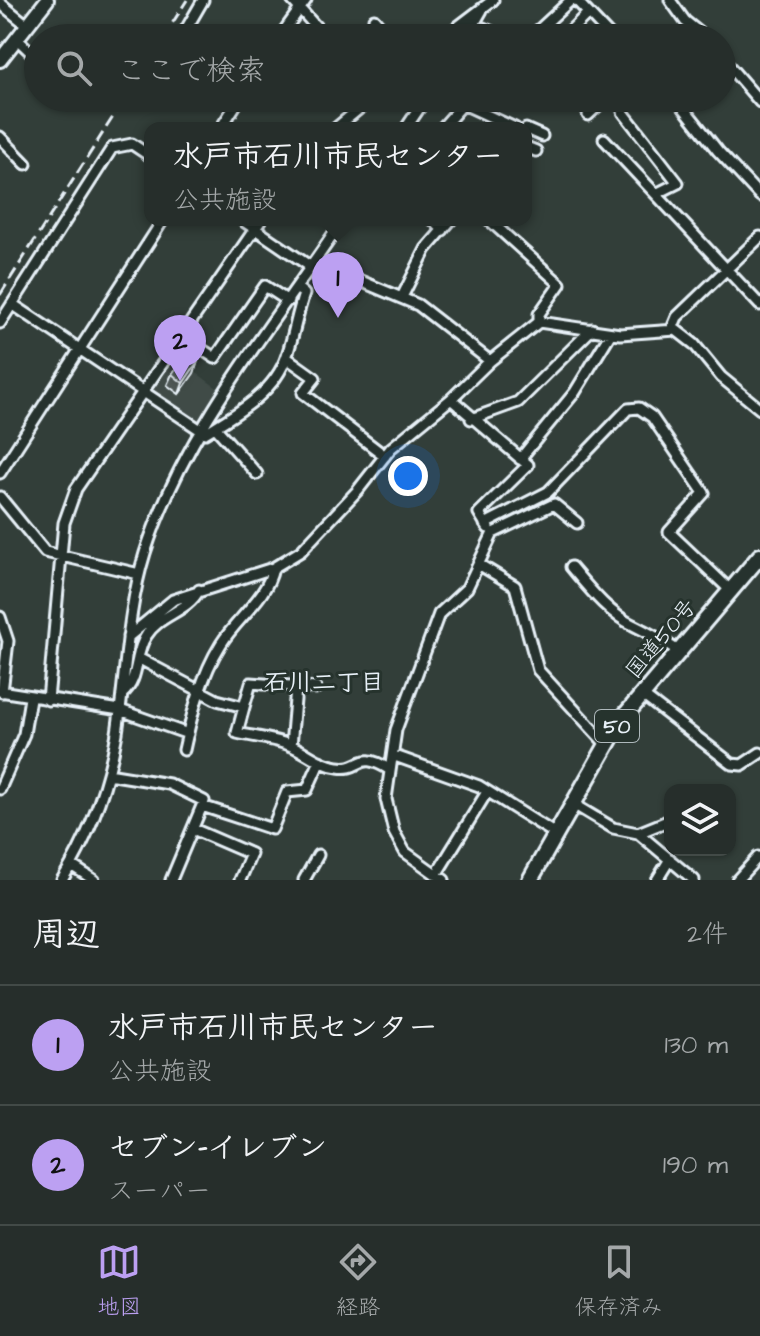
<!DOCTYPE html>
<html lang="ja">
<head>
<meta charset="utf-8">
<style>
	body { margin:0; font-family:"Architects Daughter","Klee One",sans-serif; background:#323a37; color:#f1f3f6 }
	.controls { position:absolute; right:24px; bottom:24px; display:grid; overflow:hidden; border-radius:16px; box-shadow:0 2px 6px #0004 }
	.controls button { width:72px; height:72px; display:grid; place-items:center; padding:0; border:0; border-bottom:2px solid #424a47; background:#262e2b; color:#f1f3f6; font:40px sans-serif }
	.you { position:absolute; left:408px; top:476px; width:28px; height:28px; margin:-20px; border:6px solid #fff; border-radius:50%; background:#1a73e8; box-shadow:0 0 0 12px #1a73e833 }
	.badge { display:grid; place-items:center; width:52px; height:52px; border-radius:50%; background:#bca0f2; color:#111; font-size:26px; font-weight:700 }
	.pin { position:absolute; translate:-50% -66px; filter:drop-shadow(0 2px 4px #0008) }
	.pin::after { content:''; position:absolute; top:42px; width:28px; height:24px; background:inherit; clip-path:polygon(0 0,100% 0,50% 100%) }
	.popup { position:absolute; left:144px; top:122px; width:388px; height:104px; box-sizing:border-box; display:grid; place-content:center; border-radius:16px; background:#262e2b; filter:drop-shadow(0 2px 6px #0005); font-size:26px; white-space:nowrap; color:#a4a8a9 }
	.popup b { font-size:30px; color:#f1f3f6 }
	.popup::after { content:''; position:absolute; left:50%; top:100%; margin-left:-16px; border:16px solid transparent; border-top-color:#262e2b }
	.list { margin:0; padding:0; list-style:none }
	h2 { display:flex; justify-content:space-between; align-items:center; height:104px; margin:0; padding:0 32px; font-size:34px }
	h2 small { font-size:26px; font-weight:400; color:#a4a8a9 }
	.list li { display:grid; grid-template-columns:52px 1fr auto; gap:24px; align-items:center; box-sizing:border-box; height:120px; padding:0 32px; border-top:2px solid #424a47 }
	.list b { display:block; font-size:30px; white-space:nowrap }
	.list p { margin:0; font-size:26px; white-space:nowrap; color:#a4a8a9 }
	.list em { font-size:26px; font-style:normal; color:#a4a8a9 }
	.icon { flex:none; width:44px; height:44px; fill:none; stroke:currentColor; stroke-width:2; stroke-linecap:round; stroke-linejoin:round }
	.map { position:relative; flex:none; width:760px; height:880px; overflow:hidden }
	.search { position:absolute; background:#262e2b; box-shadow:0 2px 6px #0004; left:24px; right:24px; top:24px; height:88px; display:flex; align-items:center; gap:20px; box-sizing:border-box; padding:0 28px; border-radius:44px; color:#a4a8a9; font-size:30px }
	.sheet { height:344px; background:#262e2b }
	nav { display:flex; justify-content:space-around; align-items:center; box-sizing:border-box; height:112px; border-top:2px solid #424a47; background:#262e2b; font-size:22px; color:#a4a8a9 }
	nav a { display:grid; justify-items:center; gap:4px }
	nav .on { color:#bca0f2 }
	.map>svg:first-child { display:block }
	.built { fill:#3f4b46 }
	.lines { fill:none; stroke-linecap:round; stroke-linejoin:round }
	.minor-casing { stroke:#e8f1f8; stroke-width:15 }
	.major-casing { stroke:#e8f1f8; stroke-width:18 }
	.highway-casing { stroke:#e8f1f8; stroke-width:20 }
	.minor { stroke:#26332d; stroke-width:9 }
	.major { stroke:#26332d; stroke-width:12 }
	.highway { stroke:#26332d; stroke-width:14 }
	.rail { stroke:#e8f1f8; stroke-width:3; stroke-dasharray:12 6; stroke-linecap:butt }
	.wall { fill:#4f5957; stroke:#e8f1f8; stroke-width:2 }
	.shaded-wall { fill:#404947; stroke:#e8f1f8; stroke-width:2 }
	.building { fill:#5c6865; stroke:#e8f1f8; stroke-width:2 }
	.labels { text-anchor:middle; stroke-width:6; stroke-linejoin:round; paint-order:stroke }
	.shield { fill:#26332d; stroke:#aeb8bb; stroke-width:2 }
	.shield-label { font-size:20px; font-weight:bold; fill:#e8f1f8 }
	.street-label { font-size:22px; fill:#e8f1f8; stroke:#26332d }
	.neighbourhood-label { font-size:24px; font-weight:bold; fill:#e8f1f8; stroke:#26332d }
</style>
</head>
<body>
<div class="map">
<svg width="760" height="880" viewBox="0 0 760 880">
	<rect width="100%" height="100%" fill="#323e39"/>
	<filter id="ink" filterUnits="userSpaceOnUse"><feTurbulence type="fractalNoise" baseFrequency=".0125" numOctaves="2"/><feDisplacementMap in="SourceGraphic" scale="16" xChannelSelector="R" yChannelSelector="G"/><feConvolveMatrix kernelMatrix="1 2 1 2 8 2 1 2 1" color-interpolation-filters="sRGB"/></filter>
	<g filter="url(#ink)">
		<!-- built -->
		<path class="built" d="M 172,355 L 220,390 L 198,421 L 151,391 L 150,387 Z"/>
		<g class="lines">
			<defs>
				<path id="minor" d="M 292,0 L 326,38
					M 576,0 L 612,38
					M 670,0 L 685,21 L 706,38
					M 0,3 L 27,25
					M 374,19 L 390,38
					M 473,27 L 483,28 L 506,38
					M 16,38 L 38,59
					M 181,38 L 203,0
					M 279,38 L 306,0
					M 443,38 L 493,0
					M 466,38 L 482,10
					M 530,38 L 571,0
					M 563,38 L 588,13
					M 722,58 L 760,102
					M 676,98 L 718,151 L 760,196
					M 623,112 L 678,183 L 656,194
					M 588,115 L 606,98
					M 221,128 L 240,98
					M 336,128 L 372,98
					M 406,128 L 426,98
					M 442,128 L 463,104 L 515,128
					M 526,129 L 542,136
					M 0,137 L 26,164
					M 604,139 L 760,305
					M 526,147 L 536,151
					M 242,220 L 311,267
					M 433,220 L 443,230
					M 489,220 L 560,284 L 539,314 L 539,322
					M 315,262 L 418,305 L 490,361 L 539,322 L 620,334 L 676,330 L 694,344 L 721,377 L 760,409
					M 402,297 L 426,249 L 451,220
					M 12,304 L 205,433 C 236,414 275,393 287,355 C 294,335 297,314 304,294 L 297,288
					M 0,323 L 112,148 L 132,144 L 150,156
					M 672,329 L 677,317 L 760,237
					M 180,335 L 215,358 L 265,286 L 288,301
					M 287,358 L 315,378 L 303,393 L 385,456
					M 451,399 L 528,465 L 479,513 L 488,528
					M 471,419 L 518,402 L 592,329
					M 215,427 L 257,474
					M 520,459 L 575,392 L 611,333
					M 0,473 L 163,220
					M 0,497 L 45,552 L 139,574
					M 485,524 L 548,492 L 628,409 L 639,408 L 652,417 L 704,493 L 669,532 L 730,590
					M 480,565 L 515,586 L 538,670 L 605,743
					M 571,567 C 588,587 609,614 633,625 C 649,633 663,640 678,651
					M 0,617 L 8,641 L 2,692
					M 128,637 L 173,600 L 273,568 L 301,551 L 358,490 L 391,448 L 451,399 L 490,361
					M 138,658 L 217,700 L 244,707 L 237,733 C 255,737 275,739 292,746 C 308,753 320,765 338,767 C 363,771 357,749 390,770
					M 0,691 L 120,710 L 188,734
					M 122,694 C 140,680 134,654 146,636 C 158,615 188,612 199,590
					M 641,694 L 732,764 L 742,765 L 760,753
					M 48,700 L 64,523 L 76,489 L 261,220
					M 244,707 L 251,683 L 316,688
					M 291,746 L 296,688
					M 184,750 C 192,714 201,676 221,644 C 237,618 267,598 273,568
					M 395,756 L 479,786 L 557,835
					M 108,774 L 169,784 L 204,801 L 171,880
					M 0,789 L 24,734 L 30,698
					M 573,804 L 613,828 L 638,833 L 694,880
					M 202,806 L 272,829 L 287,792 L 307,790 L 320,761
					M 193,829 L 251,854 L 240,880
					M 638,833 L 670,820
					M 71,865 L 94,880
					M 436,875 L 487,792
					M 62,880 C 90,835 108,785 117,733 C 126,673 127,611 145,553 C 184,430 272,326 343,220
					M 304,880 L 318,855
					M 444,880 L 405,852 L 394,832 L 386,799 L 396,730 L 439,614 L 467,588 L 493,533 L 554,504 L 577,523
					M 657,880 L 670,859
					M 737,880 L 758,857"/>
				<path id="major" d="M 0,60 L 47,0"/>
				<path id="highway" d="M 530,880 L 621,720 L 760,556"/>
			</defs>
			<!-- minor casing -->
			<use href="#minor" class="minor-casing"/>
			<!-- major casing -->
			<use href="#major" class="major-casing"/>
			<!-- highway casing -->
			<use href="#highway" class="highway-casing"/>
			<!-- minor -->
			<use href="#minor" class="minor"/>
			<!-- major -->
			<use href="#major" class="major"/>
			<!-- highway -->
			<use href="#highway" class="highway"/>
			<!-- rail -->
			<path class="rail" d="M 163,38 L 187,0
				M 0,295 L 125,98"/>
		</g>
		<!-- wall -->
		<path class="wall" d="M 198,361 L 194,373 L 179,394 L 167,385 L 172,374 Z"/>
		<!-- shaded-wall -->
		<path class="shaded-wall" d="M 198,361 L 194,373 L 179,394 L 183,383 Z"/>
		<!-- building -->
		<path class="building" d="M 187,353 L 198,361 L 183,383 L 172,374 Z"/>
	</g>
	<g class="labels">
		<!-- shield labels -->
		<rect class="shield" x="595" y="710" width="44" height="32" rx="6"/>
		<g class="shield-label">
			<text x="617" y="733">50</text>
		</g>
		<!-- street labels -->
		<g class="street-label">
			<text transform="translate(660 638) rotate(-50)" y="8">国道50号</text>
		</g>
		<!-- neighbourhood labels -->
		<g class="neighbourhood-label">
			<text x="324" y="690">石川二丁目</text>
		</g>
	</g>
</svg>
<div class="controls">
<button><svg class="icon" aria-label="layers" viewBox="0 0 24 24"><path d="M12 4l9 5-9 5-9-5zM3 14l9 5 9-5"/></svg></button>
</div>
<div class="you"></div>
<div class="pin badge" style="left:338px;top:318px">1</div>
<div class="popup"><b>水戸市石川市民センター</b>公共施設</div>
<div class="pin badge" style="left:180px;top:381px">2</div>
<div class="search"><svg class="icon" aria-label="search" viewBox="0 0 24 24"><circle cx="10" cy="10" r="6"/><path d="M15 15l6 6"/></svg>ここで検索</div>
</div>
<section class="sheet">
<h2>周辺<small>2件</small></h2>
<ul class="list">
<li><span class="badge">1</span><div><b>水戸市石川市民センター</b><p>公共施設</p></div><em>130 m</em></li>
<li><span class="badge">2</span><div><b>セブン-イレブン</b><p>スーパー</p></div><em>190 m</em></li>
</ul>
</section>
<nav>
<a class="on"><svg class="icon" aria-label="map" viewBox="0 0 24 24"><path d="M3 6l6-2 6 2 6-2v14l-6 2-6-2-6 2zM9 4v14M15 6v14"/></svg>地図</a>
<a><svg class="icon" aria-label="directions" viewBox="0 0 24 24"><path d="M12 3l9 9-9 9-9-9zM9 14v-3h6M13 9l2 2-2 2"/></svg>経路</a>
<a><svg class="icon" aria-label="saved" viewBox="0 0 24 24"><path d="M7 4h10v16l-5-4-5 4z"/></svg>保存済み</a>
</nav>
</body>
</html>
